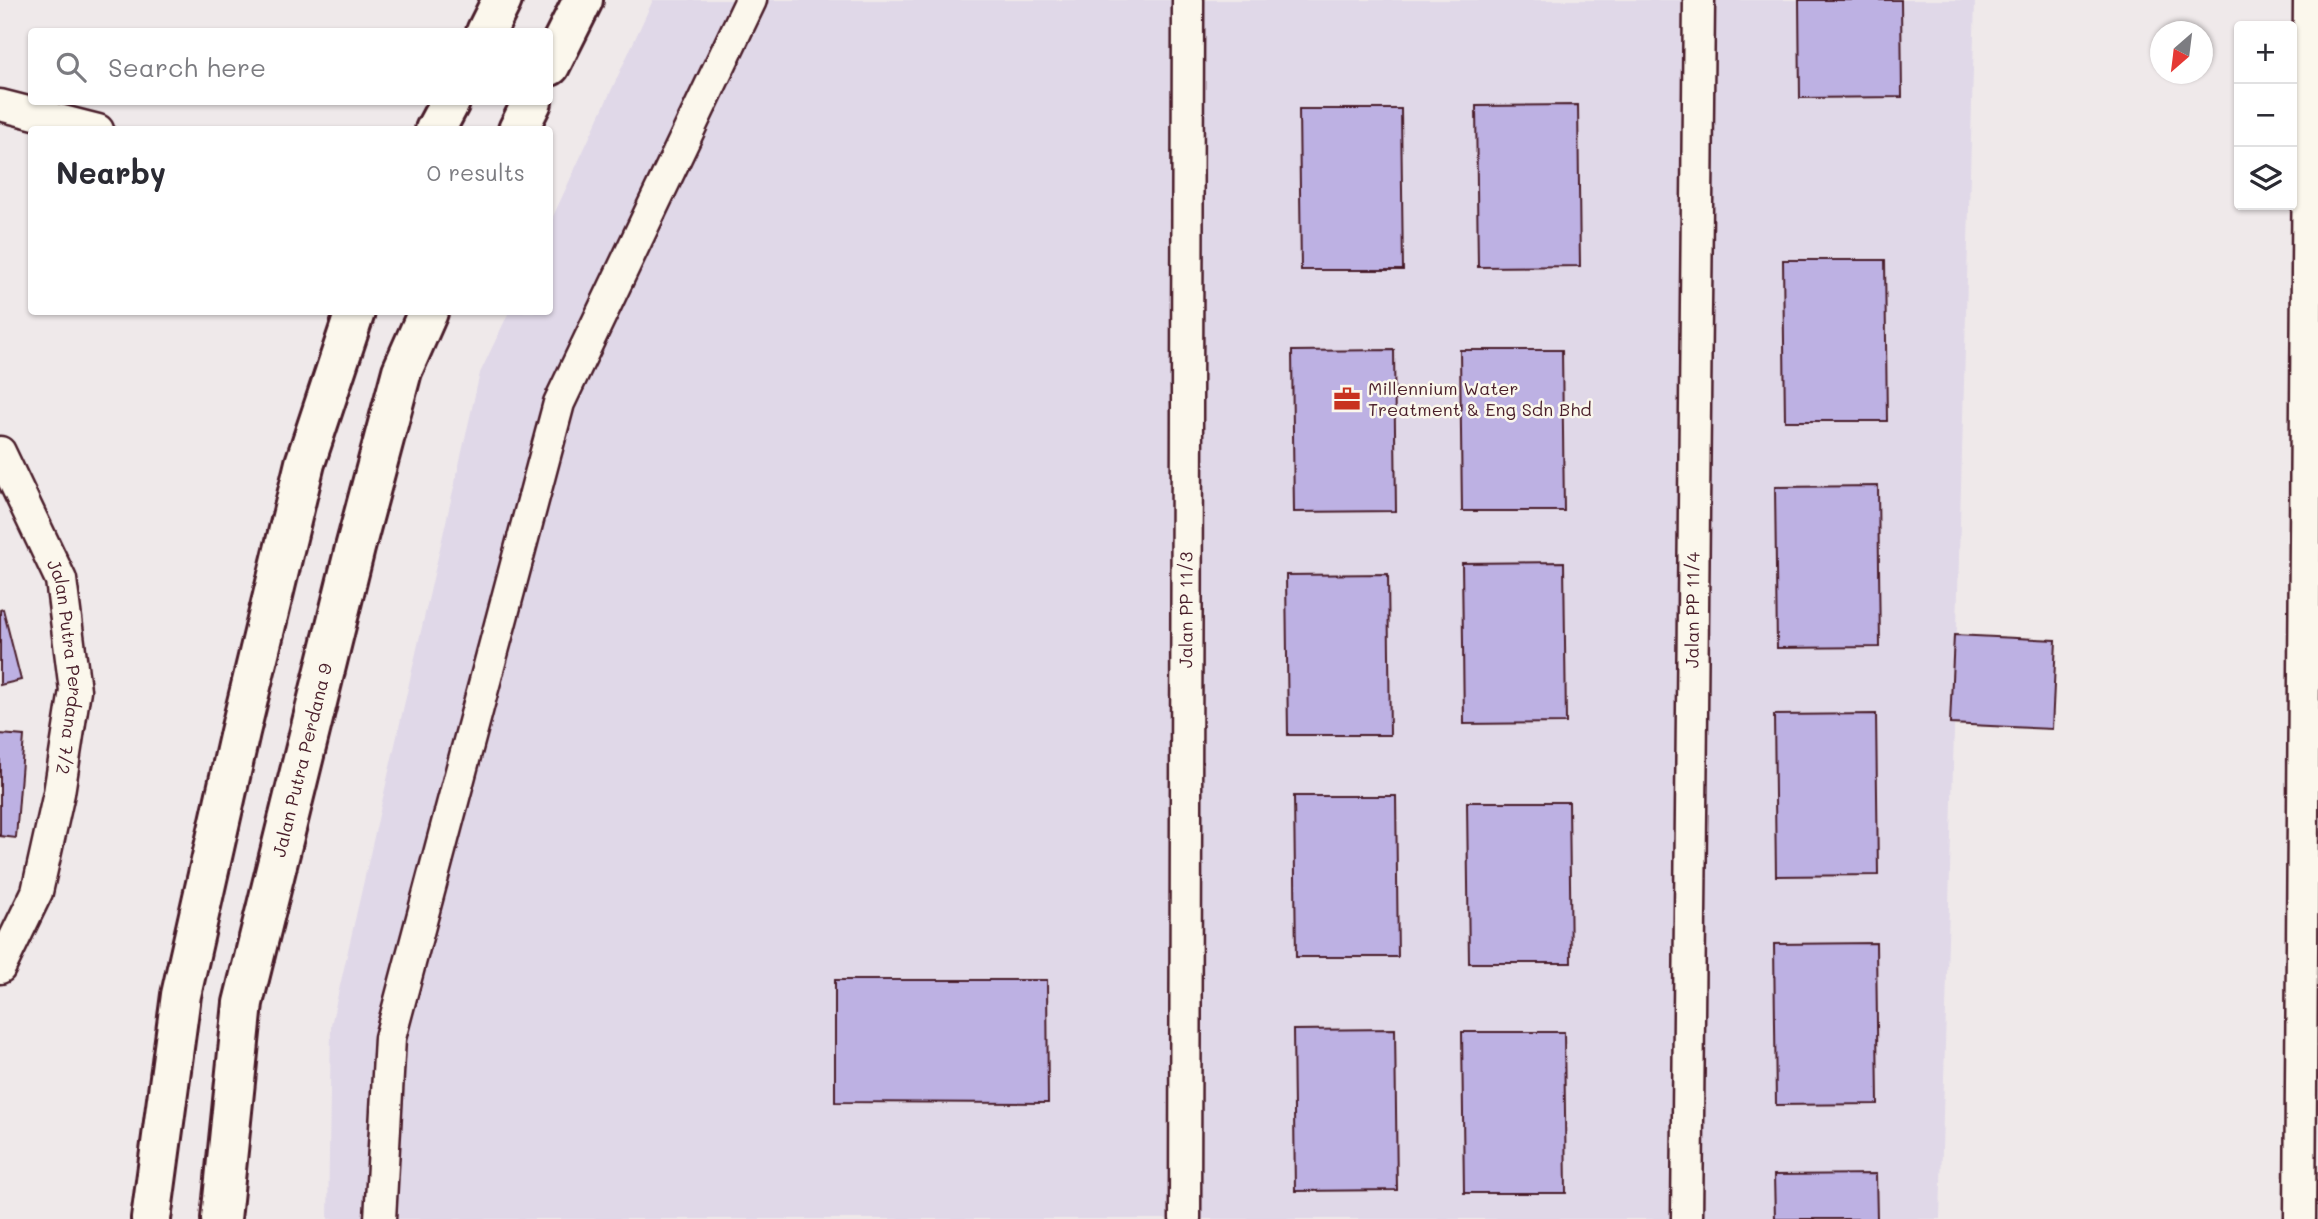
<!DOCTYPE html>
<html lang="en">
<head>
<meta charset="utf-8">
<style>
	body { margin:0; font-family:Mali,sans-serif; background:#f7f7f7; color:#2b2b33 }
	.controls { position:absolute; right:21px; top:21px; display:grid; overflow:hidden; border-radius:7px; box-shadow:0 2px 5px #0004 }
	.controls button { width:63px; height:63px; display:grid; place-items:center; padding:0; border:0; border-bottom:2px solid #e1e1e2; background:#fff; color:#2b2b33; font:35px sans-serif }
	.compass { position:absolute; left:2150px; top:21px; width:63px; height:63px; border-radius:50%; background:#fff; box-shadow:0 2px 5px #0004; rotate:208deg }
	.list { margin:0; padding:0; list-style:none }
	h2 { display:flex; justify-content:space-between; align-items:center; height:91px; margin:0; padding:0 28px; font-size:30px }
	h2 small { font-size:23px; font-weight:400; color:#7c7c81 }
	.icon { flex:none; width:38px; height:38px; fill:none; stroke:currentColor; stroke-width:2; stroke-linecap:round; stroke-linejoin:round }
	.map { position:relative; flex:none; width:2318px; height:1219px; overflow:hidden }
	.search { position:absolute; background:#fff; box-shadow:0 2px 5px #0004; left:28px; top:28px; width:525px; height:77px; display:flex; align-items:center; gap:18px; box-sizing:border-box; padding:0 24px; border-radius:7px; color:#7c7c81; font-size:26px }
	.panel { position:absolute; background:#fff; box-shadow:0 2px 5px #0004; left:28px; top:126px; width:525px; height:189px; border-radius:7px }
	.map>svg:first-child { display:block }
	.built { fill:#e0d8e8 }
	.building { fill:#bdb1e3; stroke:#4a1f2b; stroke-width:2 }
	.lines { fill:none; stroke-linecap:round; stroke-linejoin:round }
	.street-casing { stroke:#4a1f2b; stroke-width:35 }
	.secondary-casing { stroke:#4a1f2b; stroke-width:44 }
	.street { stroke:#fbf7ec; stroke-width:30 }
	.secondary { stroke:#fbf7ec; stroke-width:38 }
	.labels { text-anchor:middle; stroke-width:5; stroke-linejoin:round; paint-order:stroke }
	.poi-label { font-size:18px; fill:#4a1f2b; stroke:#fbf7ec; text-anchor:start }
	.street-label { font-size:18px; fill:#4a1f2b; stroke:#fbf7ec }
</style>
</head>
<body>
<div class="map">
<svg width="2318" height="1219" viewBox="0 0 2318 1219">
	<rect width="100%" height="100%" fill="#efe9ea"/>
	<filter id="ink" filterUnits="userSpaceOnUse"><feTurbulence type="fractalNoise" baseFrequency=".0143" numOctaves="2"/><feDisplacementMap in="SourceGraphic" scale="14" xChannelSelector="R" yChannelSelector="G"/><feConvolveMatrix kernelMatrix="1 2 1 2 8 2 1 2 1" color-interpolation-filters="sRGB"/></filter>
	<g filter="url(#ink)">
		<!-- built -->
		<path class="built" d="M 653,0 L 1975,0 L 1940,1219 L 328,1219 L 331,1025 L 480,373 L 509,312 L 550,312 L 550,223 Z"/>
		<!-- building -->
		<path class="building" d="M 1799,0 L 1901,0 L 1902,97 L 1800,98 Z
			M 1578,105 L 1580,266 L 1478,267 L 1476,106 Z
			M 1299,109 L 1401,109 L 1403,270 L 1301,270 Z
			M 1783,260 L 1885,260 L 1887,421 L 1785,421 Z
			M 1394,350 L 1396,511 L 1294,512 L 1292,351 Z
			M 1460,350 L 1562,350 L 1564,511 L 1462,511 Z
			M 1878,486 L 1880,647 L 1777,648 L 1775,487 Z
			M 1564,562 L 1566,723 L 1464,724 L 1462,563 Z
			M 1388,574 L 1390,735 L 1288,735 L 1286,575 Z
			M 3,609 L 21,680 L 0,685 L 0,610 Z
			M 1954,635 L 2056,640 L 2052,729 L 1950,724 Z
			M 1876,714 L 1878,875 L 1776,876 L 1774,715 Z
			M 0,734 L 24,736 L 16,838 L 0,836 Z
			M 1294,796 L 1396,796 L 1398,957 L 1296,957 Z
			M 1467,802 L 1569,802 L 1571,963 L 1469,963 Z
			M 1876,943 L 1878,1104 L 1776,1105 L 1774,944 Z
			M 835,980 L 1047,980 L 1048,1103 L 835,1102 Z
			M 1395,1029 L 1397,1190 L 1295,1191 L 1293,1030 Z
			M 1462,1032 L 1564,1032 L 1566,1193 L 1464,1193 Z
			M 1876,1174 L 1877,1219 L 1775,1219 L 1774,1175 Z"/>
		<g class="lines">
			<defs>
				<g id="street">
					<path d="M 0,105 L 98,130"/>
					<path id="s1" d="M 0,452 L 61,580 L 75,690 L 59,793 L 37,892 L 0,968"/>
					<path d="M 380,1219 L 390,1038 L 559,403 L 751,0"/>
					<path id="s2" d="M 1185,1219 L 1188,0"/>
					<path id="s3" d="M 1687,1219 L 1699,0"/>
					<path d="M 2300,1219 L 2309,0"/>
				</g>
				<g id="secondary">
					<path d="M 486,32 L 502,0"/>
					<path d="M 550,66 L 583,0"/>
					<path d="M 435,130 L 450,102"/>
					<path d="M 518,130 L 532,102"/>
					<path d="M 151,1219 L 181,995 L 240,732 L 305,463 L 355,312"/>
					<path id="s4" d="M 221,1219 L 243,1003 L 355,548 L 402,371 L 428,312"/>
				</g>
			</defs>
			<!-- street casing -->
			<use href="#street" class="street-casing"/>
			<!-- secondary casing -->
			<use href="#secondary" class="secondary-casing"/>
			<!-- street -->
			<use href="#street" class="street"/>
			<!-- secondary -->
			<use href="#secondary" class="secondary"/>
		</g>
	</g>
	<!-- icons -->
	<defs>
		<symbol id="office-bare" viewBox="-9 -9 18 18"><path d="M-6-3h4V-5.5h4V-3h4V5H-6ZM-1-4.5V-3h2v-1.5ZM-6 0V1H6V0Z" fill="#c8321e" stroke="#fbf7ec" stroke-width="2.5" paint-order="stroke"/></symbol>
	</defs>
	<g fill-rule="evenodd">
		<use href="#office-bare" x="1328" y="380" width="38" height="38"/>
	</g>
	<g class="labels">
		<!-- poi labels -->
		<g class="poi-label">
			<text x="1368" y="395">Millennium Water<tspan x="1368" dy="21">Treatment &amp; Eng Sdn Bhd</tspan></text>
		</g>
		<!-- street labels -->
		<g class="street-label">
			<text dy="6" stroke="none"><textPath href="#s2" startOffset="609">Jalan PP 11/3</textPath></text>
			<text dy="6" stroke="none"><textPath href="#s3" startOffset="609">Jalan PP 11/4</textPath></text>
			<text dy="6" stroke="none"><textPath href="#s1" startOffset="229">Jalan Putra Perdana 7/2</textPath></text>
			<text dy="6" stroke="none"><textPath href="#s4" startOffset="467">Jalan Putra Perdana 9</textPath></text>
		</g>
	</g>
</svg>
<div class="controls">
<button>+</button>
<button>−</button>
<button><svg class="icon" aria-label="layers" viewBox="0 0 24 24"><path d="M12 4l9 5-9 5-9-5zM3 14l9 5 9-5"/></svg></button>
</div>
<svg class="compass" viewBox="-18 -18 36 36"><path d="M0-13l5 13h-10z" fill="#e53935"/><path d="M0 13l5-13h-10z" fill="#7c7c81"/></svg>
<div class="search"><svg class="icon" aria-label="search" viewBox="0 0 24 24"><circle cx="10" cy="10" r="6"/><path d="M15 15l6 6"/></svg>Search here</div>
<section class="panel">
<h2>Nearby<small>0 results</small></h2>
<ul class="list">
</ul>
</section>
</div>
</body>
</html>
